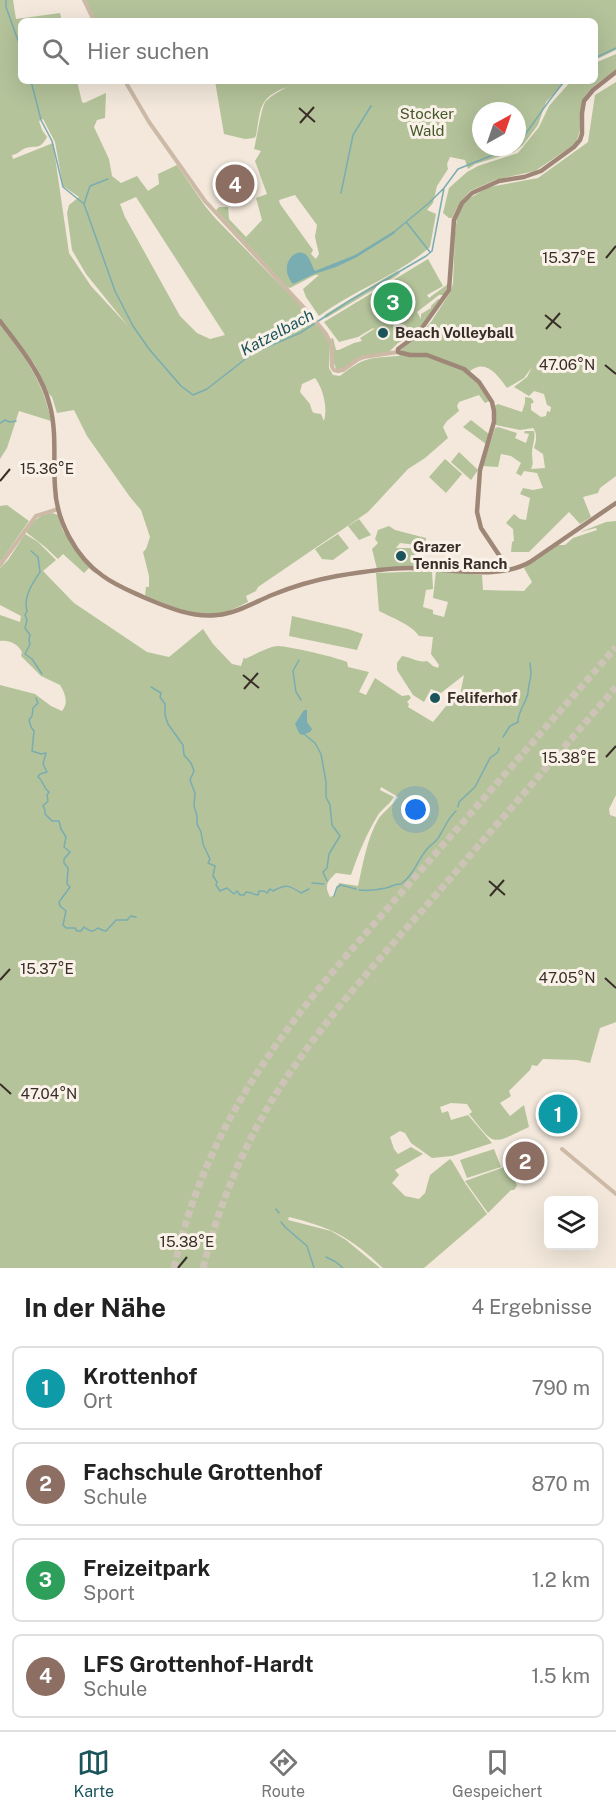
<!DOCTYPE html>
<html lang="de">
<head>
<meta charset="utf-8">
<style>
	body { margin:0; font-family:"Public Sans",sans-serif; background:#f2f2f2; color:#222 }
	.controls { position:absolute; right:18px; bottom:18px; display:grid; overflow:hidden; border-radius:9px; box-shadow:0 6px 24px #0002 }
	.controls button { width:54px; height:54px; display:grid; place-items:center; padding:0; border:0; border-bottom:2px solid #e0e0e0; background:#fff; color:#222; font:30px sans-serif }
	.compass { position:absolute; left:472px; top:102px; width:54px; height:54px; border-radius:50%; background:#fff; box-shadow:0 6px 24px #0002; rotate:40deg }
	.you { position:absolute; left:416px; top:810px; width:21px; height:21px; margin:-15px; border:4px solid #fff; border-radius:50%; background:#1a73e8; box-shadow:0 0 0 9px #1a73e833 }
	.badge { display:grid; place-items:center; width:39px; height:39px; border-radius:50%; background:#1b555b; color:#fff; font-size:20px; font-weight:700 }
	.pin { position:absolute; translate:-50% -50%; border:3px solid #fff; box-shadow:0 2px 6px #0006 }
	.list { margin:0; padding:0; list-style:none }
	h2 { display:flex; justify-content:space-between; align-items:center; height:78px; margin:0; padding:0 24px; font-size:26px }
	h2 small { font-size:20px; font-weight:400; color:#767676 }
	.list li { display:grid; grid-template-columns:39px 1fr auto; gap:18px; align-items:center; box-sizing:border-box; height:84px; margin:0 12px 12px; padding:0 12px; border:2px solid #e0e0e0; border-radius:9px }
	.list b { display:block; font-size:22px; white-space:nowrap }
	.list p { margin:0; font-size:20px; white-space:nowrap; color:#767676 }
	.list em { font-size:20px; font-style:normal; color:#767676 }
	.icon { flex:none; width:33px; height:33px; fill:none; stroke:currentColor; stroke-width:2; stroke-linecap:round; stroke-linejoin:round }
	.map { position:relative; flex:none; width:616px; height:1268px; overflow:hidden }
	.search { position:absolute; background:#fff; box-shadow:0 6px 24px #0002; left:18px; right:18px; top:18px; height:66px; display:flex; align-items:center; gap:15px; box-sizing:border-box; padding:0 21px; border-radius:9px; color:#767676; font-size:22px }
	.sheet { height:462px; background:#fff }
	nav { display:flex; justify-content:space-around; align-items:center; box-sizing:border-box; height:84px; border-top:2px solid #e0e0e0; background:#fff; font-size:16px; color:#767676 }
	nav a { display:grid; justify-items:center; gap:3px }
	nav .on { color:#1b555b }
	.map>svg:first-child { display:block }
	.green { fill:#b4c39a; fill-rule:evenodd }
	.water { fill:#79adb1 }
	.lines { fill:none; stroke-linecap:round; stroke-linejoin:round }
	.stream { stroke:#79adb1; stroke-width:1.5 }
	.motorway-tunnel { stroke:#cec3b7; stroke-width:7; stroke-dasharray:7 3.5; stroke-linecap:butt }
	.tertiary { stroke:#ccb9a6; stroke-width:4 }
	.secondary { stroke:#9f8778; stroke-width:4.5 }
	.ticks { fill:none; stroke:#382d27; stroke-width:2 }
	.poi-dot { fill:#1b555b; stroke:#faf2e8; stroke-width:2 }
	.labels { text-anchor:middle; stroke-width:6; stroke-linejoin:round; paint-order:stroke }
	.park-label { font-size:15px; fill:#45572a; stroke:#faf2e8 }
	.poi-label { font-size:15px; font-weight:bold; fill:#382d27; stroke:#faf2e8; text-anchor:start }
	.water-label { font-size:16px; font-style:italic; fill:#1b555b; stroke:#faf2e8 }
	.ticks-label { font-size:15px; text-anchor:middle; fill:#382d27; stroke:#faf2e8; stroke-width:6; stroke-linejoin:round; paint-order:stroke }
</style>
</head>
<body>
<div class="map">
<svg width="616" height="1268" viewBox="0 0 616 1268">
	<rect width="100%" height="100%" fill="#f3e8db"/>
	<!-- green -->
	<path class="green" d="M 0,0 L 13,0 L 16,19 L 60,13 L 62,21 L 21,21 L 21,81 L 77,81 L 82,102 L 84,103 L 106,93 L 105,118 L 97,120 L 94,127 L 109,159 L 112,176 L 121,183 L 137,176 L 148,191 L 159,184 L 158,174 L 177,165 L 205,206 L 215,218 L 297,302 L 322,331 L 330,345 L 329,368 L 333,375 L 340,376 C 364,357 369,358 399,356 L 402,349 L 420,335 L 431,322 L 451,291 L 453,283 L 455,233 L 457,218 L 462,205 L 468,199 L 489,187 L 538,178 L 588,142 L 595,95 L 616,82 L 616,476 L 600,488 L 598,493 L 583,497 L 591,517 L 580,524 L 569,512 L 529,552 L 511,552 L 512,542 L 514,541 L 513,529 L 506,523 L 514,514 L 520,519 L 526,520 L 530,498 L 520,494 L 523,488 L 533,490 L 543,488 L 537,473 L 524,471 L 521,476 L 516,473 L 521,463 L 511,456 L 501,454 L 498,467 L 483,466 L 495,428 L 498,427 L 517,433 L 515,438 L 526,443 L 529,434 L 524,433 L 525,431 L 534,431 C 536,439 532,445 532,453 C 532,460 534,462 531,469 L 545,468 L 543,454 L 534,448 C 536,442 538,434 533,428 L 520,430 L 496,425 L 494,406 L 498,404 L 522,412 L 525,403 L 525,397 L 531,398 L 534,402 L 531,404 L 531,410 L 541,417 L 546,416 L 547,411 L 550,412 L 551,407 L 547,405 L 544,394 L 534,391 L 529,396 L 514,387 L 527,377 L 532,367 L 524,378 L 507,388 C 497,374 484,356 467,374 L 477,383 L 489,401 L 485,403 L 479,395 L 459,402 L 457,406 L 459,411 L 447,421 L 443,427 L 448,438 L 425,458 L 408,469 L 368,512 L 258,587 L 256,591 L 246,596 L 248,602 C 239,606 232,611 222,613 C 196,618 169,605 145,596 L 146,587 L 149,587 L 149,576 L 143,552 L 146,549 L 150,537 L 141,510 L 130,497 L 87,436 L 74,410 L 57,413 L 52,397 L 48,393 L 35,365 L 0,318 ZM 43,119 L 55,142 L 63,186 L 79,197 L 69,205 L 67,213 L 72,250 L 86,274 L 128,326 L 91,286 L 69,253 L 53,143 L 13,159 L 12,155 C 19,154 20,150 26,148 C 37,145 40,150 47,137 L 42,130 L 39,121 ZM 136,197 L 225,335 L 210,339 L 197,333 L 180,316 L 125,217 L 120,204 ZM 315,378 C 323,388 328,408 324,421 L 321,414 L 314,413 L 312,411 L 310,404 L 300,392 L 302,384 Z
		M 86,0 L 616,0 L 616,50 L 595,60 L 595,21 L 95,21 Z
		M 616,54 L 616,70 C 606,78 590,86 584,98 C 577,112 584,130 575,144 L 535,171 L 495,180 L 470,191 L 461,201 L 452,218 L 449,218 L 443,213 L 449,188 L 467,172 L 478,166 L 518,153 L 539,127 L 549,106 L 571,81 L 595,81 L 595,63 Z
		M 215,81 L 566,81 L 546,102 L 538,125 L 523,145 L 514,152 L 475,164 L 468,169 L 465,160 L 450,157 L 447,164 L 448,169 L 437,186 L 433,203 L 427,210 L 436,214 L 430,247 C 397,276 354,290 319,316 L 306,297 L 303,289 L 319,275 L 315,275 L 290,288 L 287,287 L 216,210 L 219,207 L 228,207 L 229,219 L 246,237 L 262,220 L 256,198 L 267,194 L 255,161 L 261,151 L 254,149 C 257,139 261,106 266,101 C 272,95 280,91 287,87 C 258,98 261,108 256,136 L 254,138 L 245,139 L 224,134 ZM 481,111 L 517,111 L 517,147 L 481,147 ZM 295,195 L 317,225 L 315,237 L 319,254 L 316,259 L 311,254 L 313,250 L 280,204 L 279,200 Z
		M 240,186 L 245,193 L 242,203 L 237,205 L 225,197 L 225,195 L 231,188 Z
		M 428,259 L 443,286 L 427,295 L 429,298 L 448,284 L 449,285 L 444,295 L 439,295 L 417,312 L 421,319 L 421,314 L 431,308 L 431,306 L 438,299 L 440,299 L 416,334 L 407,340 L 406,339 L 398,343 L 389,352 L 362,356 L 343,368 L 337,370 C 331,362 335,348 331,339 L 333,338 L 336,350 L 339,350 L 354,343 L 362,341 L 360,338 L 374,329 L 373,328 L 358,337 L 339,342 L 324,322 Z
		M 397,271 L 400,273 L 398,275 L 326,318 L 324,316 L 326,314 Z
		M 0,324 C 24,357 43,379 51,421 L 19,411 L 7,448 L 0,459 Z
		M 471,420 L 489,434 L 486,444 L 463,427 Z
		M 459,452 L 478,470 L 471,480 L 451,462 Z
		M 445,459 L 462,474 L 446,493 L 429,477 Z
		M 7,505 L 29,521 L 0,562 L 0,506 Z
		M 52,513 L 58,515 L 63,531 L 96,574 L 89,568 L 84,573 L 63,554 L 58,559 L 44,546 L 27,533 L 27,531 C 34,520 39,515 52,513 Z
		M 359,519 L 371,535 L 359,540 L 348,526 Z
		M 616,521 L 616,795 L 609,809 L 610,815 L 616,817 L 616,1022 L 600,1028 L 590,1063 L 577,1060 L 543,1059 L 537,1066 L 532,1065 L 530,1070 L 509,1091 L 511,1096 L 500,1103 L 510,1116 L 524,1105 L 529,1127 C 490,1145 496,1147 469,1114 L 472,1112 L 467,1104 L 451,1103 L 440,1107 L 442,1113 L 448,1111 L 451,1120 L 468,1115 L 492,1143 L 452,1156 L 432,1158 L 411,1143 L 405,1133 L 400,1131 L 390,1137 L 394,1149 L 398,1154 L 411,1147 L 423,1154 L 395,1170 L 399,1175 L 392,1183 L 405,1196 L 419,1199 L 425,1193 L 430,1175 L 450,1159 L 452,1161 L 465,1183 L 487,1214 L 424,1268 L 383,1268 C 350,1237 333,1228 289,1217 L 288,1220 L 331,1231 L 346,1240 L 380,1268 L 0,1268 L 0,685 L 35,694 L 51,706 L 62,711 C 69,703 65,693 60,685 L 41,676 L 21,656 L 22,652 C 17,643 9,640 0,641 L 0,615 L 20,622 L 21,616 L 0,605 L 0,568 L 8,560 L 25,534 L 38,542 L 56,560 L 43,571 L 74,603 L 147,652 L 169,657 L 203,629 L 213,644 L 232,664 L 241,666 L 244,657 L 245,659 C 254,655 268,647 277,646 C 284,645 340,658 347,662 L 348,667 L 369,672 L 359,692 L 366,695 L 375,678 L 402,696 L 409,695 L 411,698 L 407,702 L 409,704 L 408,707 L 433,722 L 451,700 L 460,695 L 464,675 L 441,693 L 431,689 L 424,702 L 413,695 L 397,670 L 397,663 L 402,656 C 410,657 419,663 427,661 L 433,666 L 438,668 L 439,665 L 431,654 L 433,637 L 419,636 C 411,624 392,618 379,611 L 376,573 L 432,571 L 433,589 L 426,590 L 423,607 L 433,610 L 433,614 L 444,617 L 448,602 L 433,598 L 436,571 L 482,575 L 483,590 L 524,591 L 532,582 L 524,568 L 558,545 L 565,545 L 573,538 L 597,530 L 596,528 L 580,532 L 606,522 ZM 381,787 L 398,797 C 393,805 384,811 379,818 C 367,838 363,864 358,886 L 339,883 L 335,895 L 330,897 C 324,885 327,882 336,873 L 351,875 C 358,854 367,833 378,815 C 383,808 390,804 394,797 L 380,790 Z
		M 389,526 L 395,530 L 426,538 L 425,546 L 400,543 L 396,548 L 415,548 L 416,563 L 424,564 L 424,566 L 377,569 L 372,549 L 378,543 L 375,539 L 378,530 Z
		M 338,534 L 349,548 L 333,560 L 322,559 L 315,549 Z
		M 292,616 L 348,629 L 363,634 L 357,650 L 289,636 Z
		M 494,1149 L 501,1167 L 467,1178 L 460,1160 Z
		M 510,1165 L 517,1186 L 514,1190 L 511,1190 L 488,1213 L 465,1181 Z"/>
	<!-- water -->
	<path class="water" d="M 394,231 L 395,233 L 392,235 L 357,257 L 336,267 L 314,274 L 293,284 C 289,279 286,273 287,266 C 288,258 297,249 305,254 C 310,257 312,267 315,271 L 355,255 Z
		M 304,710 L 307,710 L 307,722 L 312,729 L 310,732 L 302,735 L 299,733 L 295,724 Z"/>
	<g class="lines">
		<!-- stream -->
		<path class="stream" d="M 6,0 L 6,7 L 21,49
			M 595,58 L 616,48
			M 31,81 L 41,120 L 52,141 L 63,187 L 84,204 L 115,291 L 133,326 L 149,349 L 181,386 L 193,395 L 207,389 L 253,353 L 300,333 L 349,301 L 426,256 L 432,251 L 444,188
			M 517,145 C 534,124 547,101 565,81
			M 341,193 L 353,135 L 371,106
			M 84,204 L 90,186 L 108,179
			M 407,223 L 430,252
			M 394,232 L 429,203 L 444,188 L 458,169 L 513,147
			M 0,423 L 5,420 L 10,422 L 16,421
			M 31,551 L 38,557 L 40,572 C 32,584 23,597 27,611 L 25,615 L 27,620 L 25,628 L 30,635 L 29,640 L 30,644 L 25,654 L 32,659 L 42,674
			M 299,660 L 293,671 L 296,692 L 301,700
			M 151,687 L 161,693 L 160,697 L 165,704 L 165,715 L 168,724 L 183,745 L 184,755 L 191,763 L 194,771 L 190,780 L 195,793 L 194,806 L 197,816 L 197,824 L 201,832 L 203,844 L 210,859 L 208,863 L 215,866 L 213,876 L 217,882 L 216,885 L 220,891 L 227,888 L 234,894 L 237,891 L 240,895 L 244,895 L 246,892 L 252,893
			M 36,698 L 38,703 L 33,708 L 32,716 L 29,720 L 31,727 L 34,731 L 32,751 L 41,754 L 46,753 L 43,764 L 47,772 L 40,774 L 38,777 C 44,781 43,788 49,792 L 47,795 L 48,801 L 43,806 L 45,810 L 45,814 L 52,821 L 59,821 L 61,829 L 66,837 L 64,847 L 70,852 L 64,859 L 64,863 L 68,868 L 67,884 L 70,887 L 59,902 L 60,906 L 66,911 L 63,925 L 66,928 L 75,928 L 77,931 L 81,931 L 84,927 C 90,931 92,933 98,928 L 102,930 L 106,931 L 116,920 L 127,920 L 131,916 L 136,917
			M 304,734 L 315,743 L 321,754 L 326,782 L 326,797 L 330,805 L 332,825 L 340,836 L 329,854 L 327,868 L 323,872 L 327,881
			M 503,737 L 510,726 L 518,722 C 518,711 526,703 528,693 C 528,687 531,677 531,673 C 531,669 530,666 530,663
			M 458,807 L 459,802 L 475,787 L 490,758 L 498,752 L 499,748
			M 312,883 L 324,884
			M 359,890 C 368,891 377,890 386,888 C 392,886 395,884 401,884 C 414,875 417,861 427,849 C 431,844 437,842 440,835 C 445,827 448,818 456,811
			M 253,894 L 258,895 L 259,891 L 264,891 L 267,893 L 270,889 L 273,891 C 286,884 289,885 301,893 L 309,889
			M 334,896 L 337,887 L 341,885 L 356,889
			M 276,1209 L 279,1213
			M 281,1222 L 285,1227 L 307,1246 L 314,1268
			M 326,1257 L 336,1262 L 343,1268"/>
		<!-- motorway-tunnel -->
		<path class="motorway-tunnel" d="M 174,1268 C 202,1142 264,1053 346,956 L 616,647
			M 203,1268 C 219,1204 245,1141 281,1086 C 326,1017 381,957 435,896 C 495,826 556,757 616,687"/>
		<!-- tertiary -->
		<path class="tertiary" d="M 84,0 L 94,21
			M 125,81 L 149,122 L 205,201 L 309,313 L 326,334 L 332,346 L 332,367 L 334,370 L 338,371 L 343,370 L 357,360 L 364,357 L 398,352
			M 0,565 L 36,516 L 58,509
			M 562,1149 L 616,1194"/>
		<!-- secondary -->
		<path class="secondary" d="M 0,321 C 20,348 42,373 50,406 C 57,433 53,460 55,487 C 56,520 76,558 103,576 C 115,585 130,591 143,597 C 167,607 192,618 217,615 C 237,613 255,602 272,595 C 294,586 315,580 337,576 C 361,572 385,568 409,568 C 447,568 497,581 530,562 L 616,503
			M 509,570 L 481,528 L 477,512 L 480,470 L 494,422 L 494,411 L 492,402 L 479,382 L 464,369 L 427,355 L 410,355 L 398,352 L 398,349 L 417,335 L 449,290 L 454,220 L 462,203 L 472,193 L 499,181 L 524,177 L 541,171 L 574,147 L 580,140 L 582,134 L 582,113 L 584,101 L 593,90 L 616,72"/>
	</g>
	<!-- ticks -->
	<path class="ticks" d="M 299,108 L 315,122M 300,123 L 314,107M 606,258 L 616,246M 545,315 L 561,328M 546,329 L 560,313M 605,365 L 616,374M 0,481 L 10,469M 243,675 L 259,688M 244,689 L 258,673M 606,757 L 616,746M 489,881 L 505,895M 490,896 L 504,880M 605,978 L 616,988M 0,980 L 10,969M 0,1084 L 11,1094M 178,1268 L 187,1257"/>
	<!-- markers -->
	<g class="poi-dot">
		<circle cx="383" cy="333" r="6"/>
		<circle cx="401" cy="556" r="6"/>
		<circle cx="435" cy="698" r="6"/>
	</g>
	<g class="labels">
		<!-- park labels -->
		<g class="park-label">
			<text x="427" y="119">Stocker<tspan x="427" dy="17">Wald</tspan></text>
		</g>
		<!-- poi labels -->
		<g class="poi-label">
			<text x="395" y="338">Beach Volleyball</text>
			<text x="413" y="552">Grazer<tspan x="413" dy="17">Tennis Ranch</tspan></text>
			<text x="447" y="703">Feliferhof</text>
		</g>
		<!-- water labels -->
		<g class="water-label">
			<text transform="translate(277 332) rotate(-28)" y="6">Katzelbach</text>
		</g>
	</g>
	<g class="ticks-label">
		<text x="569" y="263">15.37°E</text>
		<text x="567" y="370">47.06°N</text>
		<text x="47" y="474">15.36°E</text>
		<text x="569" y="763">15.38°E</text>
		<text x="47" y="974">15.37°E</text>
		<text x="567" y="983">47.05°N</text>
		<text x="49" y="1099">47.04°N</text>
		<text x="187" y="1247">15.38°E</text>
	</g>
</svg>
<div class="controls">
<button><svg class="icon" aria-label="layers" viewBox="0 0 24 24"><path d="M12 4l9 5-9 5-9-5zM3 14l9 5 9-5"/></svg></button>
</div>
<svg class="compass" viewBox="-18 -18 36 36"><path d="M0-13l5 13h-10z" fill="#e53935"/><path d="M0 13l5-13h-10z" fill="#767676"/></svg>
<div class="you"></div>
<div class="pin badge" style="left:558px;top:1114px;background:#0f9aa8">1</div>
<div class="pin badge" style="left:525px;top:1161px;background:#8d6e63">2</div>
<div class="pin badge" style="left:393px;top:302px;background:#2e9e5b">3</div>
<div class="pin badge" style="left:235px;top:184px;background:#8d6e63">4</div>
<div class="search"><svg class="icon" aria-label="search" viewBox="0 0 24 24"><circle cx="10" cy="10" r="6"/><path d="M15 15l6 6"/></svg>Hier suchen</div>
</div>
<section class="sheet">
<h2>In der Nähe<small>4 Ergebnisse</small></h2>
<ul class="list">
<li><span class="badge" style="background:#0f9aa8">1</span><div><b>Krottenhof</b><p>Ort</p></div><em>790 m</em></li>
<li><span class="badge" style="background:#8d6e63">2</span><div><b>Fachschule Grottenhof</b><p>Schule</p></div><em>870 m</em></li>
<li><span class="badge" style="background:#2e9e5b">3</span><div><b>Freizeitpark</b><p>Sport</p></div><em>1.2 km</em></li>
<li><span class="badge" style="background:#8d6e63">4</span><div><b>LFS Grottenhof-Hardt</b><p>Schule</p></div><em>1.5 km</em></li>
</ul>
</section>
<nav>
<a class="on"><svg class="icon" aria-label="map" viewBox="0 0 24 24"><path d="M3 6l6-2 6 2 6-2v14l-6 2-6-2-6 2zM9 4v14M15 6v14"/></svg>Karte</a>
<a><svg class="icon" aria-label="directions" viewBox="0 0 24 24"><path d="M12 3l9 9-9 9-9-9zM9 14v-3h6M13 9l2 2-2 2"/></svg>Route</a>
<a><svg class="icon" aria-label="saved" viewBox="0 0 24 24"><path d="M7 4h10v16l-5-4-5 4z"/></svg>Gespeichert</a>
</nav>
</body>
</html>
